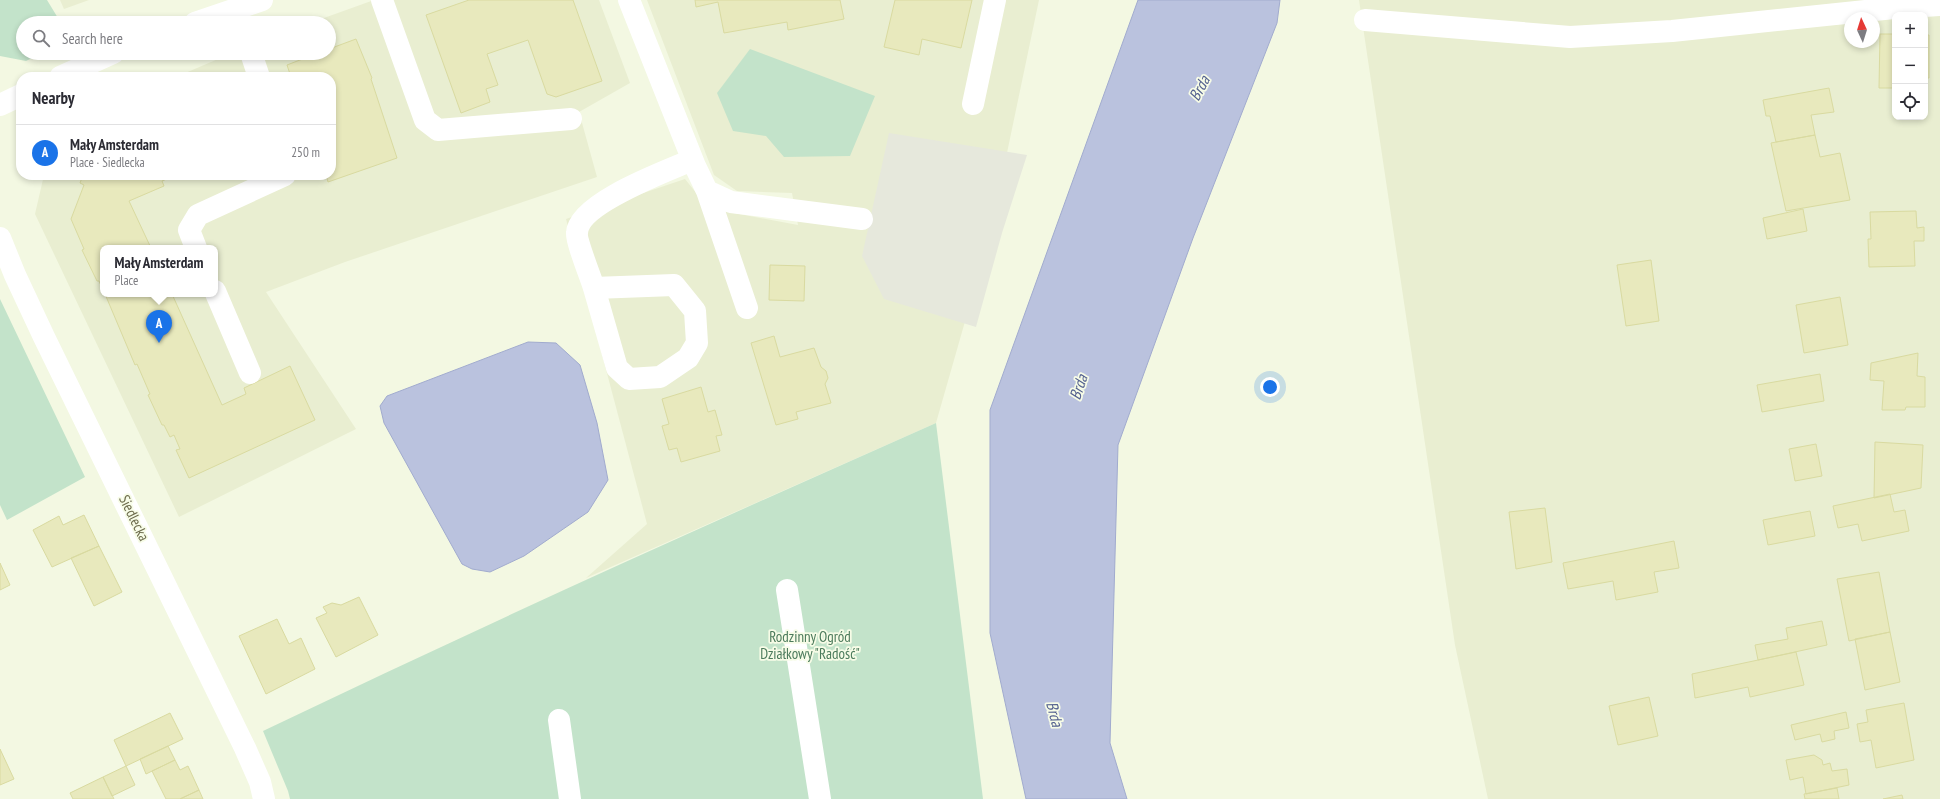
<!DOCTYPE html>
<html lang="en">
<head>
<meta charset="utf-8">
<style>
	body { margin:0; font-family:"PT Sans Narrow",sans-serif; background:#f2f2f3; color:#2b2b33 }
	.controls { position:absolute; right:12px; top:12px; display:grid; overflow:hidden; border-radius:8px; box-shadow:0 2px 6px #0003 }
	.controls button { width:36px; height:36px; display:grid; place-items:center; padding:0; border:0; border-bottom:1px solid #e1e1e2; background:#fff; color:#2b2b33; font:20px sans-serif }
	.compass { position:absolute; left:1844px; top:12px; width:36px; height:36px; border-radius:50%; background:#fff; box-shadow:0 2px 6px #0003; rotate:356deg }
	.you { position:absolute; left:1270px; top:387px; width:14px; height:14px; margin:-10px; border:3px solid #fff; border-radius:50%; background:#1a73e8; box-shadow:0 0 0 6px #1a73e833 }
	.badge { display:grid; place-items:center; width:26px; height:26px; border-radius:50%; background:#1a73e8; color:#fff; font-size:13px; font-weight:700 }
	.pin { position:absolute; translate:-50% -33px; filter:drop-shadow(0 1px 2px #0008) }
	.pin::after { content:''; position:absolute; top:21px; width:14px; height:12px; background:inherit; clip-path:polygon(0 0,100% 0,50% 100%) }
	.popup { position:absolute; left:100px; top:245px; width:118px; height:52px; box-sizing:border-box; display:grid; place-content:center; border-radius:8px; background:#fff; filter:drop-shadow(0 1px 3px #0005); font-size:13px; white-space:nowrap; color:#7c7c81 }
	.popup b { font-size:15px; color:#2b2b33 }
	.popup::after { content:''; position:absolute; left:50%; top:100%; margin-left:-8px; border:8px solid transparent; border-top-color:#fff }
	.list { margin:0; padding:0; list-style:none }
	h2 { display:flex; justify-content:space-between; align-items:center; height:52px; margin:0; padding:0 16px; font-size:17px }
	h2 small { font-size:13px; font-weight:400; color:#7c7c81 }
	.list li { display:grid; grid-template-columns:26px 1fr auto; gap:12px; align-items:center; box-sizing:border-box; height:56px; padding:0 16px; border-top:1px solid #e1e1e2 }
	.list b { display:block; font-size:15px; white-space:nowrap }
	.list p { margin:0; font-size:13px; white-space:nowrap; color:#7c7c81 }
	.list em { font-size:13px; font-style:normal; color:#7c7c81 }
	.icon { flex:none; width:22px; height:22px; fill:none; stroke:currentColor; stroke-width:2; stroke-linecap:round; stroke-linejoin:round }
	.map { position:relative; flex:none; width:1940px; height:799px; overflow:hidden }
	.search { position:absolute; background:#fff; box-shadow:0 2px 6px #0003; left:16px; top:16px; width:320px; height:44px; display:flex; align-items:center; gap:10px; box-sizing:border-box; padding:0 14px; border-radius:22px; color:#7c7c81; font-size:15px }
	.panel { position:absolute; background:#fff; box-shadow:0 2px 6px #0003; left:16px; top:72px; width:320px; height:108px; border-radius:16px }
	.map>svg:first-child { display:block }
	.residential { fill:#e9eed1; fill-rule:evenodd }
	.industrial { fill:#e6e8dc }
	.green { fill:#c3e3ca }
	.water { fill:#bac2de; stroke:#a1abce }
	.building { fill:#e8e9bd; stroke:#d9daa0 }
	.lines { fill:none; stroke-linecap:round; stroke-linejoin:round }
	.minor { stroke:#fff; stroke-width:22 }
	.labels { text-anchor:middle; stroke-width:3.5; stroke-linejoin:round; paint-order:stroke }
	.street-label { font-size:15px; fill:#6c6b4c; stroke:#f7fce7 }
	.park-label { font-size:15px; fill:#4c7b5c; stroke:#f7fce7 }
	.water-label { font-size:16px; font-style:italic; fill:#53608f; stroke:#f7fce7 }
</style>
</head>
<body>
<div class="map">
<svg width="1940" height="799" viewBox="0 0 1940 799">
	<rect width="100%" height="100%" fill="#f3f8e2"/>
	<!-- residential -->
	<path class="residential" d="M 60,0 L 89,0 L 64,9 Z
		M 374,0 L 599,0 L 630,83 L 579,112 L 597,177 L 345,262 L 266,292 L 356,429 L 179,517 L 35,214 L 44,175 L 331,175 L 331,77 L 176,77 L 232,53 L 329,53 L 329,23 L 310,23 ZM 103,248 L 215,248 L 215,294 L 103,294 Z
		M 647,0 L 1039,0 L 990,234 L 936,423 L 586,578 L 647,524 L 566,219 L 685,179 L 697,194 L 734,213 L 798,225 L 792,193 L 737,191 L 714,175 Z
		M 1359,0 L 1940,0 L 1940,799 L 1488,799 L 1455,645 ZM 1895,15 L 1925,15 L 1925,117 L 1895,117 ZM 1850,18 L 1874,18 L 1874,42 L 1850,42 Z"/>
	<!-- industrial -->
	<path class="industrial" d="M 889,133 L 1027,155 L 1002,233 L 976,327 L 884,299 L 862,256 Z"/>
	<!-- green -->
	<path class="green" d="M 0,0 L 47,0 L 61,23 L 23,23 L 23,53 L 42,53 L 26,61 L 0,56 Z
		M 750,49 L 875,96 L 850,156 L 784,157 L 766,136 L 733,131 L 717,93 Z
		M 0,299 L 85,477 L 7,520 L 0,505 Z
		M 936,423 L 983,799 L 290,799 L 288,791 L 263,731 C 486,624 710,523 936,423 Z"/>
	<!-- water -->
	<path class="water" d="M 1138,0 L 1280,0 L 1277,23 L 1193,238 L 1118,445 L 1110,743 L 1127,799 L 1026,799 L 990,633 L 990,410 Z
		M 528,342 L 556,343 L 580,365 L 597,423 L 608,480 L 588,512 L 524,556 L 490,572 L 472,569 L 462,564 L 384,423 L 380,406 L 387,396 Z"/>
	<!-- building -->
	<path class="building" d="M 469,0 L 573,0 L 602,81 L 556,97 L 547,94 L 528,40 L 487,54 L 498,85 L 486,89 L 490,102 L 461,113 L 426,15 Z
		M 695,0 L 840,0 L 844,19 L 788,30 L 787,22 L 724,33 L 718,2 L 696,7 Z
		M 895,0 L 972,0 L 961,48 L 922,39 L 919,55 L 884,47 Z
		M 1880,34 L 1895,34 L 1895,88 L 1879,88 Z
		M 1925,35 L 1929,35 L 1929,78 L 1925,78 Z
		M 356,39 L 372,78 L 371,79 L 397,158 L 328,182 L 326,175 L 331,175 L 331,77 L 291,77 L 287,65 L 318,53 L 329,53 L 329,49 Z
		M 1829,88 L 1834,112 L 1811,115 L 1815,135 L 1776,142 L 1770,116 L 1766,116 L 1763,100 Z
		M 1815,135 L 1820,157 L 1840,153 L 1850,200 L 1786,211 L 1771,143 Z
		M 83,175 L 176,175 L 162,181 L 164,186 L 129,201 L 151,248 L 103,248 L 103,290 L 99,281 L 97,281 L 82,250 L 84,249 L 71,219 L 84,185 L 80,183 Z
		M 1803,209 L 1807,231 L 1767,239 L 1763,218 Z
		M 1916,211 L 1917,228 L 1924,227 L 1924,241 L 1914,241 L 1915,266 L 1869,267 L 1868,239 L 1871,239 L 1870,212 Z
		M 1651,260 L 1659,321 L 1626,326 L 1617,265 Z
		M 770,265 L 805,266 L 804,301 L 769,300 Z
		M 105,294 L 172,294 L 222,405 L 246,394 L 244,388 L 290,366 L 315,420 L 189,478 L 176,450 L 180,449 L 174,435 L 170,437 L 164,425 L 162,425 L 148,395 L 150,394 L 137,364 L 135,365 Z
		M 1840,297 L 1848,345 L 1804,353 L 1796,305 Z
		M 774,336 L 780,357 L 814,348 L 821,367 L 826,371 L 828,378 L 825,384 L 831,403 L 796,412 L 798,419 L 776,425 L 751,343 Z
		M 1918,353 L 1917,376 L 1925,377 L 1925,407 L 1906,407 L 1905,410 L 1882,410 L 1884,381 L 1870,380 L 1871,363 Z
		M 1820,374 L 1824,401 L 1762,412 L 1757,385 Z
		M 701,387 L 708,412 L 715,410 L 722,435 L 716,436 L 720,451 L 681,462 L 677,448 L 669,450 L 662,426 L 669,424 L 662,399 Z
		M 1875,442 L 1923,445 L 1921,488 L 1874,498 Z
		M 1816,444 L 1822,476 L 1795,481 L 1789,449 Z
		M 1890,494 L 1894,512 L 1905,510 L 1909,531 L 1862,541 L 1858,524 L 1838,528 L 1833,506 Z
		M 1545,508 L 1552,562 L 1516,569 L 1509,512 Z
		M 1810,511 L 1815,536 L 1768,545 L 1763,520 Z
		M 84,515 L 99,546 L 52,567 L 33,530 L 59,516 L 63,525 Z
		M 1674,541 L 1679,568 L 1654,572 L 1658,592 L 1616,600 L 1613,581 L 1568,589 L 1563,563 Z
		M 99,546 L 122,592 L 94,606 L 71,558 Z
		M 0,563 L 10,585 L 0,590 Z
		M 1879,572 L 1890,632 L 1849,641 L 1837,579 Z
		M 359,597 L 378,635 L 336,657 L 316,618 L 327,613 L 323,607 L 332,603 L 341,605 Z
		M 277,619 L 289,644 L 301,638 L 315,669 L 266,694 L 239,636 Z
		M 1822,621 L 1827,645 L 1758,660 L 1755,645 L 1788,639 L 1786,628 Z
		M 1890,632 L 1900,682 L 1865,690 L 1855,639 Z
		M 1796,652 L 1804,685 L 1750,697 L 1748,687 L 1695,698 L 1692,674 Z
		M 1649,697 L 1658,736 L 1618,745 L 1609,706 Z
		M 1904,703 L 1914,760 L 1876,768 L 1871,740 L 1860,742 L 1857,724 L 1868,722 L 1866,710 Z
		M 1846,712 L 1849,728 L 1834,731 L 1835,739 L 1822,742 L 1820,734 L 1795,740 L 1791,725 Z
		M 170,713 L 183,739 L 126,766 L 114,740 Z
		M 168,746 L 175,760 L 146,774 L 140,759 Z
		M 0,749 L 14,779 L 0,785 Z
		M 1814,755 L 1822,760 L 1823,765 L 1830,763 L 1832,771 L 1847,769 L 1849,785 L 1806,794 L 1803,777 L 1790,780 L 1786,760 Z
		M 175,760 L 180,770 L 188,766 L 199,790 L 180,799 L 166,799 L 152,771 Z
		M 126,766 L 135,785 L 112,796 L 103,777 Z
		M 103,777 L 114,799 L 73,799 L 70,793 Z
		M 1837,788 L 1839,799 L 1805,799 L 1804,794 Z
		M 199,790 L 203,799 L 180,799 Z
		M 1902,795 L 1903,799 L 1883,799 Z"/>
	<g class="lines">
		<!-- minor -->
		<path class="minor" d="M 382,0 L 425,120 L 438,130 L 571,119
			M 629,0 L 695,166 L 707,191 L 731,202 L 862,219
			M 1365,20 L 1570,37 L 1672,31 L 1894,8 L 1940,5
			M 195,23 L 262,0
			M 251,53 L 259,77
			M 60,77 L 113,53
			M 973,104 L 995,0
			M 0,105 L 21,95
			M 707,191 L 747,308
			M 0,238 L 15,275 L 44,337 L 245,748 L 260,782 L 264,799
			M 196,248 L 189,230 L 198,215 L 285,175
			M 594,288 L 617,368 L 629,379 L 660,377 L 688,358 L 697,343 L 695,311 L 674,285 L 594,288 C 591,278 576,241 577,233 C 578,203 667,171 692,160
			M 215,291 L 250,373
			M 787,590 L 820,799
			M 559,720 L 570,799"/>
	</g>
	<g class="labels">
		<!-- street labels -->
		<g class="street-label">
			<text transform="translate(134 518) rotate(64)" y="5">Siedlecka</text>
		</g>
		<!-- park labels -->
		<g class="park-label">
			<text x="810" y="642">Rodzinny Ogród<tspan x="810" dy="17">Działkowy "Radość"</tspan></text>
		</g>
		<!-- water labels -->
		<g class="water-label">
			<text transform="translate(1199 88) rotate(-62)" y="6">Brda</text>
			<text transform="translate(1078 387) rotate(-72)" y="6">Brda</text>
			<text transform="translate(1055 714) rotate(75)" y="6">Brda</text>
		</g>
	</g>
</svg>
<div class="controls">
<button>+</button>
<button>−</button>
<button><svg class="icon" aria-label="locate" viewBox="0 0 24 24"><circle cx="12" cy="12" r="6"/><path d="M12 2v4M12 18v4M2 12h4M18 12h4"/></svg></button>
</div>
<svg class="compass" viewBox="-18 -18 36 36"><path d="M0-13l5 13h-10z" fill="#e53935"/><path d="M0 13l5-13h-10z" fill="#7c7c81"/></svg>
<div class="you"></div>
<div class="pin badge" style="left:159px;top:343px">A</div>
<div class="popup"><b>Mały Amsterdam</b>Place</div>
<div class="search"><svg class="icon" aria-label="search" viewBox="0 0 24 24"><circle cx="10" cy="10" r="6"/><path d="M15 15l6 6"/></svg>Search here</div>
<section class="panel">
<h2>Nearby<small></small></h2>
<ul class="list">
<li><span class="badge">A</span><div><b>Mały Amsterdam</b><p>Place · Siedlecka</p></div><em>250 m</em></li>
</ul>
</section>
</div>
</body>
</html>
